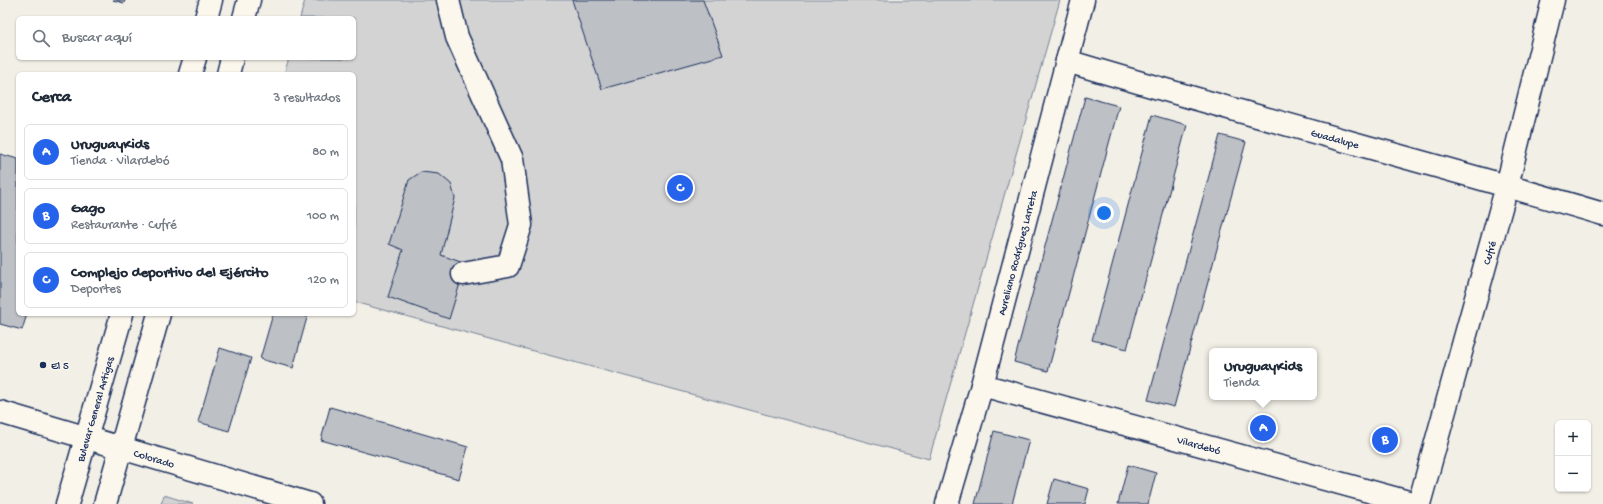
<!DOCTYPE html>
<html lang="es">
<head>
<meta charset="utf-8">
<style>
	body { margin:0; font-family:"Gochi Hand",sans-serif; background:#f6f6f7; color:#1f2937 }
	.controls { position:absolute; right:12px; bottom:12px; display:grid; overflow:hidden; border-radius:6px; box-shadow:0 1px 3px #0004 }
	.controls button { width:36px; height:36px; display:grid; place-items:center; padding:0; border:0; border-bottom:1px solid #e0e1e3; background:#fff; color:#1f2937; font:20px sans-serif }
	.you { position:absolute; left:1104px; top:213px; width:14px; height:14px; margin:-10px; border:3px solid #fff; border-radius:50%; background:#1a73e8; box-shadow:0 0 0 6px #1a73e833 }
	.badge { display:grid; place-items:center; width:26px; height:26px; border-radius:50%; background:#2563eb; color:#fff; font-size:13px; font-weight:700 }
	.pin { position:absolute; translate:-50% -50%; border:2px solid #fff; box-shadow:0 1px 4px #0006 }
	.popup { position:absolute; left:1209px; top:348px; width:108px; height:52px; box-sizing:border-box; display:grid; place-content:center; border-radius:6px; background:#fff; filter:drop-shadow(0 1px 3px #0005); font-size:13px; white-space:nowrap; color:#747a83 }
	.popup b { font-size:15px; color:#1f2937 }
	.popup::after { content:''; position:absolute; left:50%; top:100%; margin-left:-8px; border:8px solid transparent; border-top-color:#fff }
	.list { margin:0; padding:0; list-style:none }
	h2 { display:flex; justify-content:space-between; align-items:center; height:52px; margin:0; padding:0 16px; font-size:17px }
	h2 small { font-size:13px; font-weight:400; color:#747a83 }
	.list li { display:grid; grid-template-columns:26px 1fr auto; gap:12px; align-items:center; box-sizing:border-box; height:56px; margin:0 8px 8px; padding:0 8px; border:1px solid #e0e1e3; border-radius:6px }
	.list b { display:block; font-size:15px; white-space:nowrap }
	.list p { margin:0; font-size:13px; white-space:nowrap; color:#747a83 }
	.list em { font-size:13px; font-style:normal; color:#747a83 }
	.icon { flex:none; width:22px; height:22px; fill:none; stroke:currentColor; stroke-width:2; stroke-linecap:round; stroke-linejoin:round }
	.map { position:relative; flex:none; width:1603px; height:504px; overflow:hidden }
	.search { position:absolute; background:#fff; box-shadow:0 1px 3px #0004; left:16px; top:16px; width:340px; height:44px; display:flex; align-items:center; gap:10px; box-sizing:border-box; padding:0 14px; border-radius:6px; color:#747a83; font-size:15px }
	.panel { position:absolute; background:#fff; box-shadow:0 1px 3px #0004; left:16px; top:72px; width:340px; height:244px; border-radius:6px }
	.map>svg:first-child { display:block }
	.green { fill:#d2d3d2; stroke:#768198 }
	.building { fill:#bdc0c4; stroke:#1b2f5e }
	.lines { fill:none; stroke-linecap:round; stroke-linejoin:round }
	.minor-casing { stroke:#1b2f5e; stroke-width:25 }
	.major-casing { stroke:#1b2f5e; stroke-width:25 }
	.minor { stroke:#fbf7ec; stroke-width:22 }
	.major { stroke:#fbf7ec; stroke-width:22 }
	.poi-dot { fill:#1b2f5e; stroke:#fbf7ec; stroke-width:1.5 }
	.labels { text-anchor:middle; stroke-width:3; stroke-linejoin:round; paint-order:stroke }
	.street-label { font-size:11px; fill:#1b2f5e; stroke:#fbf7ec }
	.poi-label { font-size:11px; fill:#1b2f5e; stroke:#fbf7ec; text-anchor:start }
</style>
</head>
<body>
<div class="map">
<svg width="1603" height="504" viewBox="0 0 1603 504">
	<rect width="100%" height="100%" fill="#f2efe6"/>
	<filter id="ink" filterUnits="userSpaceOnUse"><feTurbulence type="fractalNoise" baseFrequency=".025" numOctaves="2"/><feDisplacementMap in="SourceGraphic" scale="8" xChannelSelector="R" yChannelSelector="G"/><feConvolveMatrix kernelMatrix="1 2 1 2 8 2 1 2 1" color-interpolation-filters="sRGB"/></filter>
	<g filter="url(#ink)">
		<!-- green -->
		<path class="green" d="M 305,0 L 1060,0 L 929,459 L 354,302 L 354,74 L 284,74 L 289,58 L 354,58 L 354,18 L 300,18 Z
			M 164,495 L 193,504 L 161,504 Z"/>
		<!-- building -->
		<path class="building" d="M 113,0 L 125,0 L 124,3 Z
			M 572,0 L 703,0 L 723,55 L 602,89 Z
			M 1085,97 L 1119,106 L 1048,371 L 1014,362 Z
			M 1152,115 L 1187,125 L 1127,349 L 1092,340 Z
			M 1220,135 L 1246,142 L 1174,407 L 1148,400 Z
			M 0,154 L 18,159 L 18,314 L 27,314 L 22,330 L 0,324 Z
			M 421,172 L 439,174 L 451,184 L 455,198 L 441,255 L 466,264 L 449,319 L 388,297 L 403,250 L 389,244 L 409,180 Z
			M 273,314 L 308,314 L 293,368 L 260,359 Z
			M 220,348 L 251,358 L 229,431 L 198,422 Z
			M 330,407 L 468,447 L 459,479 L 321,440 Z
			M 994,431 L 1029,440 L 1012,504 L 975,504 Z
			M 1128,465 L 1156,473 L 1148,504 L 1118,504 Z
			M 1054,479 L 1089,489 L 1085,504 L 1047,504 Z"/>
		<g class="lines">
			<defs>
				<g id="minor">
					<path d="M 448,0 L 457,37 L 512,159 L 521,225 L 508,266 L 463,274"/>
					<path id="s1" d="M 1067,61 C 1245,115 1425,161 1603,214"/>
					<path id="s2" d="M 982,385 L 1416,504"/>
					<path id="s3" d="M 0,412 L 310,504"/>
					<path id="s4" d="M 947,504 L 982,385 L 1083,0"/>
					<path id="s5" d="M 1419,504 L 1507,186 L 1553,0"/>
				</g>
				<g id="major">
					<path d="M 206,18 L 211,0"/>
					<path d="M 244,18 L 249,0"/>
					<path d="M 190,74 L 195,58"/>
					<path d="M 228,74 L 232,58"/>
					<path id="s6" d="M 67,504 L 122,314"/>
					<path d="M 105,504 L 159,314"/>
				</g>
			</defs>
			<!-- minor casing -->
			<use href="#minor" class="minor-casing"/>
			<!-- major casing -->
			<use href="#major" class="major-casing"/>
			<!-- minor -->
			<use href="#minor" class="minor"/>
			<!-- major -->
			<use href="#major" class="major"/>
		</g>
	</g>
	<!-- markers -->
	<circle class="poi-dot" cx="43" cy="365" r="4"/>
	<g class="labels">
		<!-- street labels -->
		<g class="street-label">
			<text dy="4" stroke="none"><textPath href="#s1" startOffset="279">Guadalupe</textPath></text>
			<text dy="4" stroke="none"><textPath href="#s4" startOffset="261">Aureliano Rodríguez Larreta</textPath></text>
			<text dy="4" stroke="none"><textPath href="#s5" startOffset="261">Cufré</textPath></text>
			<text dy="4" stroke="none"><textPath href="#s6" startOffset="99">Bulevar General Artigas</textPath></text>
			<text dy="4" stroke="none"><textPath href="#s2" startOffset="225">Vilardebó</textPath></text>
			<text dy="4" stroke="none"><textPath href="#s3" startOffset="161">Colorado</textPath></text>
		</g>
		<!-- poi labels -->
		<g class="poi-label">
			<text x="51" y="369">El 5</text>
		</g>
	</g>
</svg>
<div class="controls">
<button>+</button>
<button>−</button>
</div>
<div class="you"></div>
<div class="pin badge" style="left:1263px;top:428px">A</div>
<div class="popup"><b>UruguayKids</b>Tienda</div>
<div class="pin badge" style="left:1385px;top:440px">B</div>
<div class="pin badge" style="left:680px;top:188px">C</div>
<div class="search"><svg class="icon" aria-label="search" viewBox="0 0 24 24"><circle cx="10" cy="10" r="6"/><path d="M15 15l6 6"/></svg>Buscar aquí</div>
<section class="panel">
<h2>Cerca<small>3 resultados</small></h2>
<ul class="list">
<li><span class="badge">A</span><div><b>UruguayKids</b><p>Tienda · Vilardebó</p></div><em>80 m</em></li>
<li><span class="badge">B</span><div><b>Gago</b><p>Restaurante · Cufré</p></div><em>100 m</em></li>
<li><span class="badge">C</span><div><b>Complejo deportivo del Ejército</b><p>Deportes</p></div><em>120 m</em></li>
</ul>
</section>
</div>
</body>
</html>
